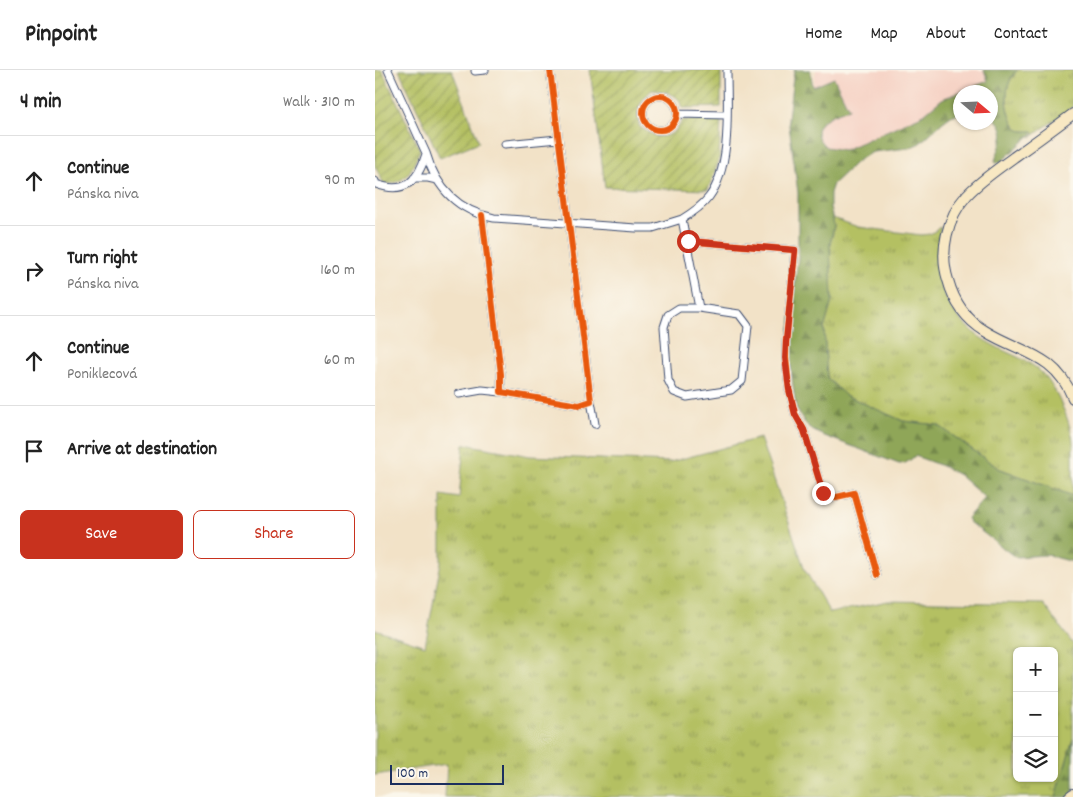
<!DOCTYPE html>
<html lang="en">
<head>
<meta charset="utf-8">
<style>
	body { margin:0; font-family:Dekko,sans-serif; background:#f6f6f6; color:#222 }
	.controls { position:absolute; right:15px; bottom:15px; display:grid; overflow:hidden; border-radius:8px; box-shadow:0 1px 4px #0004 }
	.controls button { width:45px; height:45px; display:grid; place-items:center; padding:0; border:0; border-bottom:1px solid #e0e0e0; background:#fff; color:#222; font:25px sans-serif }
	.compass { position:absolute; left:578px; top:15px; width:45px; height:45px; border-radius:50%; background:#fff; box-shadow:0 1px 4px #0004; rotate:109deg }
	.scale { position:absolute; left:15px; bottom:12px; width:114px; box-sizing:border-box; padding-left:5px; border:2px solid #1b2f5e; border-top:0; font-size:14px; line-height:18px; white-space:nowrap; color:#1b2f5e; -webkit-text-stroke:4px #fbf7ec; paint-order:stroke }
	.stop { position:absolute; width:15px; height:15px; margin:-11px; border:4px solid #c8321e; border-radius:50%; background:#fff }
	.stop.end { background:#c8321e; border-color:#fff; box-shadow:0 1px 5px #0008 }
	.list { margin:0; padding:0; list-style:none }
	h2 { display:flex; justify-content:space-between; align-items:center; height:65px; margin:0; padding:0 20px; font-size:21px }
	h2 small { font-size:16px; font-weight:400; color:#767676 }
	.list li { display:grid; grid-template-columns:32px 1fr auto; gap:15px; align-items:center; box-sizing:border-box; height:90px; padding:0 20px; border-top:1px solid #e0e0e0 }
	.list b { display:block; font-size:19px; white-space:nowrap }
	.list p { margin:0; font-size:16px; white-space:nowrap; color:#767676 }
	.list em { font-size:16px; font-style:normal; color:#767676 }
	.actions { display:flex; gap:10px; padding:15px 20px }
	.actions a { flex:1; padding:11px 0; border:1px solid #c8321e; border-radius:8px; text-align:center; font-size:18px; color:#c8321e }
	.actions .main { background:#c8321e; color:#fff }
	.icon { flex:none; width:28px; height:28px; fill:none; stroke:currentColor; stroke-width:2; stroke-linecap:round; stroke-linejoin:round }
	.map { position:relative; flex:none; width:698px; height:727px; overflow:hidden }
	header { display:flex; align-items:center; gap:30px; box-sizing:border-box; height:70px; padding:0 25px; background:#fff; border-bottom:1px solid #e0e0e0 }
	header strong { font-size:24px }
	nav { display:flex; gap:28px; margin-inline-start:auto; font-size:18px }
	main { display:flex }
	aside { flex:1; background:#fff }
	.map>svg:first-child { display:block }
	.built { fill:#f6d2c4 }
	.grass { fill:url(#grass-tufts); stroke:#687860; fill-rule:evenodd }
	.forest { fill:url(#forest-firs); stroke:#556a5b }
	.garden { fill:url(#garden-furrows); stroke:#687860 }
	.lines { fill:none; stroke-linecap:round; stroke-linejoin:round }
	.street-casing { stroke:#3b4a6e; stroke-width:9 }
	.secondary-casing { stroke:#3b4a6e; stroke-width:12 }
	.street { stroke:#fff; stroke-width:7 }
	.secondary { stroke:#f8e8c3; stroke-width:10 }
	.cycleway-casing { stroke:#fbf7ec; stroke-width:9 }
	.cycleway { stroke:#e8590c; stroke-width:6 }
	.route { stroke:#c8321e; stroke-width:6 }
</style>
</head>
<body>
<header>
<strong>Pinpoint</strong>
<nav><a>Home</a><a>Map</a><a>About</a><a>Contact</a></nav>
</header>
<main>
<aside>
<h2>4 min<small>Walk · 310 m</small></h2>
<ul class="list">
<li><svg class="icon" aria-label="ahead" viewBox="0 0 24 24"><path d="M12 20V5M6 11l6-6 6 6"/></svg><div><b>Continue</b><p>Pánska niva</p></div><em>90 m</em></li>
<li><svg class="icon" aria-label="right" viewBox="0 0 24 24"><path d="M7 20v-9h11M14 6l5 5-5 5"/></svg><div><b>Turn right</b><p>Pánska niva</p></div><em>160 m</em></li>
<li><svg class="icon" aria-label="ahead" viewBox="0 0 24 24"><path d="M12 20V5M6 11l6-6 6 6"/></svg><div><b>Continue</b><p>Poniklecová</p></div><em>60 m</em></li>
<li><svg class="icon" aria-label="arrive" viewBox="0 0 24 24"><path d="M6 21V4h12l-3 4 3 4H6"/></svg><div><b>Arrive at destination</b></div></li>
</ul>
<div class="actions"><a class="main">Save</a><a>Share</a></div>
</aside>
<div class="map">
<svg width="698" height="727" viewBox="0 0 698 727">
	<defs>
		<pattern id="grass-tufts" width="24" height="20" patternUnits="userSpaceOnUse" patternTransform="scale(1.25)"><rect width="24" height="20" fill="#b4c062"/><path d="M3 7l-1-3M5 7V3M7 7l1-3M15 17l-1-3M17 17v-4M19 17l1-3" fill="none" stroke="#929c54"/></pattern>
		<pattern id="forest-firs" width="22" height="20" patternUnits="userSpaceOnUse" patternTransform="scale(1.25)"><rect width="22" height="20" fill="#8fa658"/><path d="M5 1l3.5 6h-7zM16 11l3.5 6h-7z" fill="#74884c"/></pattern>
		<pattern id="garden-furrows" width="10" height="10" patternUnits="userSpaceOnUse" patternTransform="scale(1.25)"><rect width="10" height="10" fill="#b4c062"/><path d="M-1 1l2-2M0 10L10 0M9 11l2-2" fill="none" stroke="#929c54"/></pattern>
	</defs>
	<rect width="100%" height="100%" fill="#fbf7ec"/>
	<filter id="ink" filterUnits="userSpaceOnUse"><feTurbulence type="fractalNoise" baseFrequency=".02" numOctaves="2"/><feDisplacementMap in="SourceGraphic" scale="10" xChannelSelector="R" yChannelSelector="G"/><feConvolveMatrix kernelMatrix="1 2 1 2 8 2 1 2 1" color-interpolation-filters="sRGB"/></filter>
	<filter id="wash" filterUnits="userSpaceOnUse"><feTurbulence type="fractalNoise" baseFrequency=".0096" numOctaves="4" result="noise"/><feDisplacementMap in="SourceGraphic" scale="20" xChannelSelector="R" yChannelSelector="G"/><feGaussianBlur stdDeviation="1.12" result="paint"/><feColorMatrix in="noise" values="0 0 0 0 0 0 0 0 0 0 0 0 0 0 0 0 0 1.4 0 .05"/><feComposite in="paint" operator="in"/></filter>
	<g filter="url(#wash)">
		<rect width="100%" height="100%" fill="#f2e2c7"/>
		<!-- built -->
		<path class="built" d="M 441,0 L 609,0 L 614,11 L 567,29 L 549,44 L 476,77 L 469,80 L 459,79 L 451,77 L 444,68 L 443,60 L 445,53 L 451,47 L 474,39 L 459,8 L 438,17 Z"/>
		<!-- grass -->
		<path class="grass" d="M 643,0 L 698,0 L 698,37 L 656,67 L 659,64 L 658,61 C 654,61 646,62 643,59 C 639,56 636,49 635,45 C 630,29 630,12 643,0 Z
			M 458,148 L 483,157 L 546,165 L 555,164 L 566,157 C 554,207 572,251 618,275 C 636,285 657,291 670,306 C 681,319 697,355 698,372 C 698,390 698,408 698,426 L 623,398 L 563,355 L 528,351 L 470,325 L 452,308 L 449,259 L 457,231 L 455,174 L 458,163 Z
			M 385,368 L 430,500 L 455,543 L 513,531 L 668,534 L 698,574 L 698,669 L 681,727 L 70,727 L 72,694 L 0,705 L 0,559 L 50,576 L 66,492 L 66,425 L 84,428 L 89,374 L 155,386 L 295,392 ZM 642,581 L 679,581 L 679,708 L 642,708 Z"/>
		<!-- forest -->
		<path class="forest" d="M 419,0 L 435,0 L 438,17 L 459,8 L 474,39 C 457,44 427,56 451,77 L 469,80 L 476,77 L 549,44 L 567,29 L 613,11 L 609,0 L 643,0 C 630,12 630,29 635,45 C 636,49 639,56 643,59 C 646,62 654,61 658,61 L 659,62 L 626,92 L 623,93 L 620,91 C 625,73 636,60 616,46 L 616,22 L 586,22 L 585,43 L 576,46 L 568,52 L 545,73 L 534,78 L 498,82 L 488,87 L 480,93 L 458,114 L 455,123 L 455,137 L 459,155 L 455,174 L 457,231 L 449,259 L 452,308 L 470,325 L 528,351 L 563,355 L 623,398 L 698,426 L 698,492 L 672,485 L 640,487 L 594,452 L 592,448 L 610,428 L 584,405 L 567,396 L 540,386 C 534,391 531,394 524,394 L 447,365 L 437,360 L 430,353 L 421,338 L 413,276 L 423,188 L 423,123 L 413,48 Z
			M 698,669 L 698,727 L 681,727 Z"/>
		<!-- garden -->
		<path class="garden" d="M 0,0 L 7,0 L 45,80 C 37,99 32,114 9,114 L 0,96 Z
			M 24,0 L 77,0 L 104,72 L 65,88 Z
			M 215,0 L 346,0 L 346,37 L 308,38 C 304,23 291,22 277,20 C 264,31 262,39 264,56 C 283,71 295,71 308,50 L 346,50 L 344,91 L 333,120 L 230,117 Z"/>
	</g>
	<g filter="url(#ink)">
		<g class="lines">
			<defs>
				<path id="street" d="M 13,0 L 51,83 C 61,118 83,141 119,148 L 261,158 L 278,158 L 307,149
					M 100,1 L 110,0
					M268 43a17 17 0 1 1 34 0a17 17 0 1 1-34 0Z
					M 302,44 L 352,45
					M 130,74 L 183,69
					M 39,108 L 53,108 L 62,110
					M 0,111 L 1,114 C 30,125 43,111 51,84
					M 107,145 L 126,304 L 126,322 L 204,335 L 216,331 L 175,0
					M 313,171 L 420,180 L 411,272 L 411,288 L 414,319 L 420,344 L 429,360 L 448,423 L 457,428 L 479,423 L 502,505
					M 304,238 L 324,238 L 364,244 L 373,256 L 367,311 L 356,320 L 312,327 L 299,322 L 293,310 L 289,257 L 293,245 Z
					M 324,238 L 307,149 C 317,143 327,136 334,127 C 357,97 352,37 352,0
					M 84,324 L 107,320 L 126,322
					M 216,331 L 220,354"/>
				<path id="secondary" d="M 698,44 C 678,59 659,73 639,87 C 623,99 606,110 592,125 C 572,147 564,182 573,210 C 579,232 590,249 610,261 C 645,283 680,283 698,328
					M 694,727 L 698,724"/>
			</defs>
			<!-- street casing -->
			<use href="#street" class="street-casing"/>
			<!-- secondary casing -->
			<use href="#secondary" class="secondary-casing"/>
			<!-- street -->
			<use href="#street" class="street"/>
			<!-- secondary -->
			<use href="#secondary" class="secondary"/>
			<defs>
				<path id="cycleway" d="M268 43a17 17 0 1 1 34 0a17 17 0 1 1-34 0Z
					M 107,145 L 126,304 L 126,322 L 204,335 L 216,331 L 175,0
					M 313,171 L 420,180 L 411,272 L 411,288 L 414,319 L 420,344 L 429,360 L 448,423 L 457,428 L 479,423 L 502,505"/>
			</defs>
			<!-- cycleway casing -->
			<use href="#cycleway" class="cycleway-casing"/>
			<!-- cycleway -->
			<use href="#cycleway" class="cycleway"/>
		</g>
	</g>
	<g class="lines" filter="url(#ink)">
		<!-- route -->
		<path class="route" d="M 313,171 L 420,180 L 411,272 L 410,288 L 414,319 L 420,344 L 429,360 L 448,423"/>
	</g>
</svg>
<div class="controls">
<button>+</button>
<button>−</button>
<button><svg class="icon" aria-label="layers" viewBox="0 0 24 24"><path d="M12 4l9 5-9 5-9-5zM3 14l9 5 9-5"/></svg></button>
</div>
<svg class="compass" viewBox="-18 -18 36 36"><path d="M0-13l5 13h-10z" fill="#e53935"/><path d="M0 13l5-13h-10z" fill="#767676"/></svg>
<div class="scale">100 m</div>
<div class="stop" style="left:313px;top:171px"></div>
<div class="stop end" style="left:448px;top:423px"></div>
</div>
</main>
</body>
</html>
